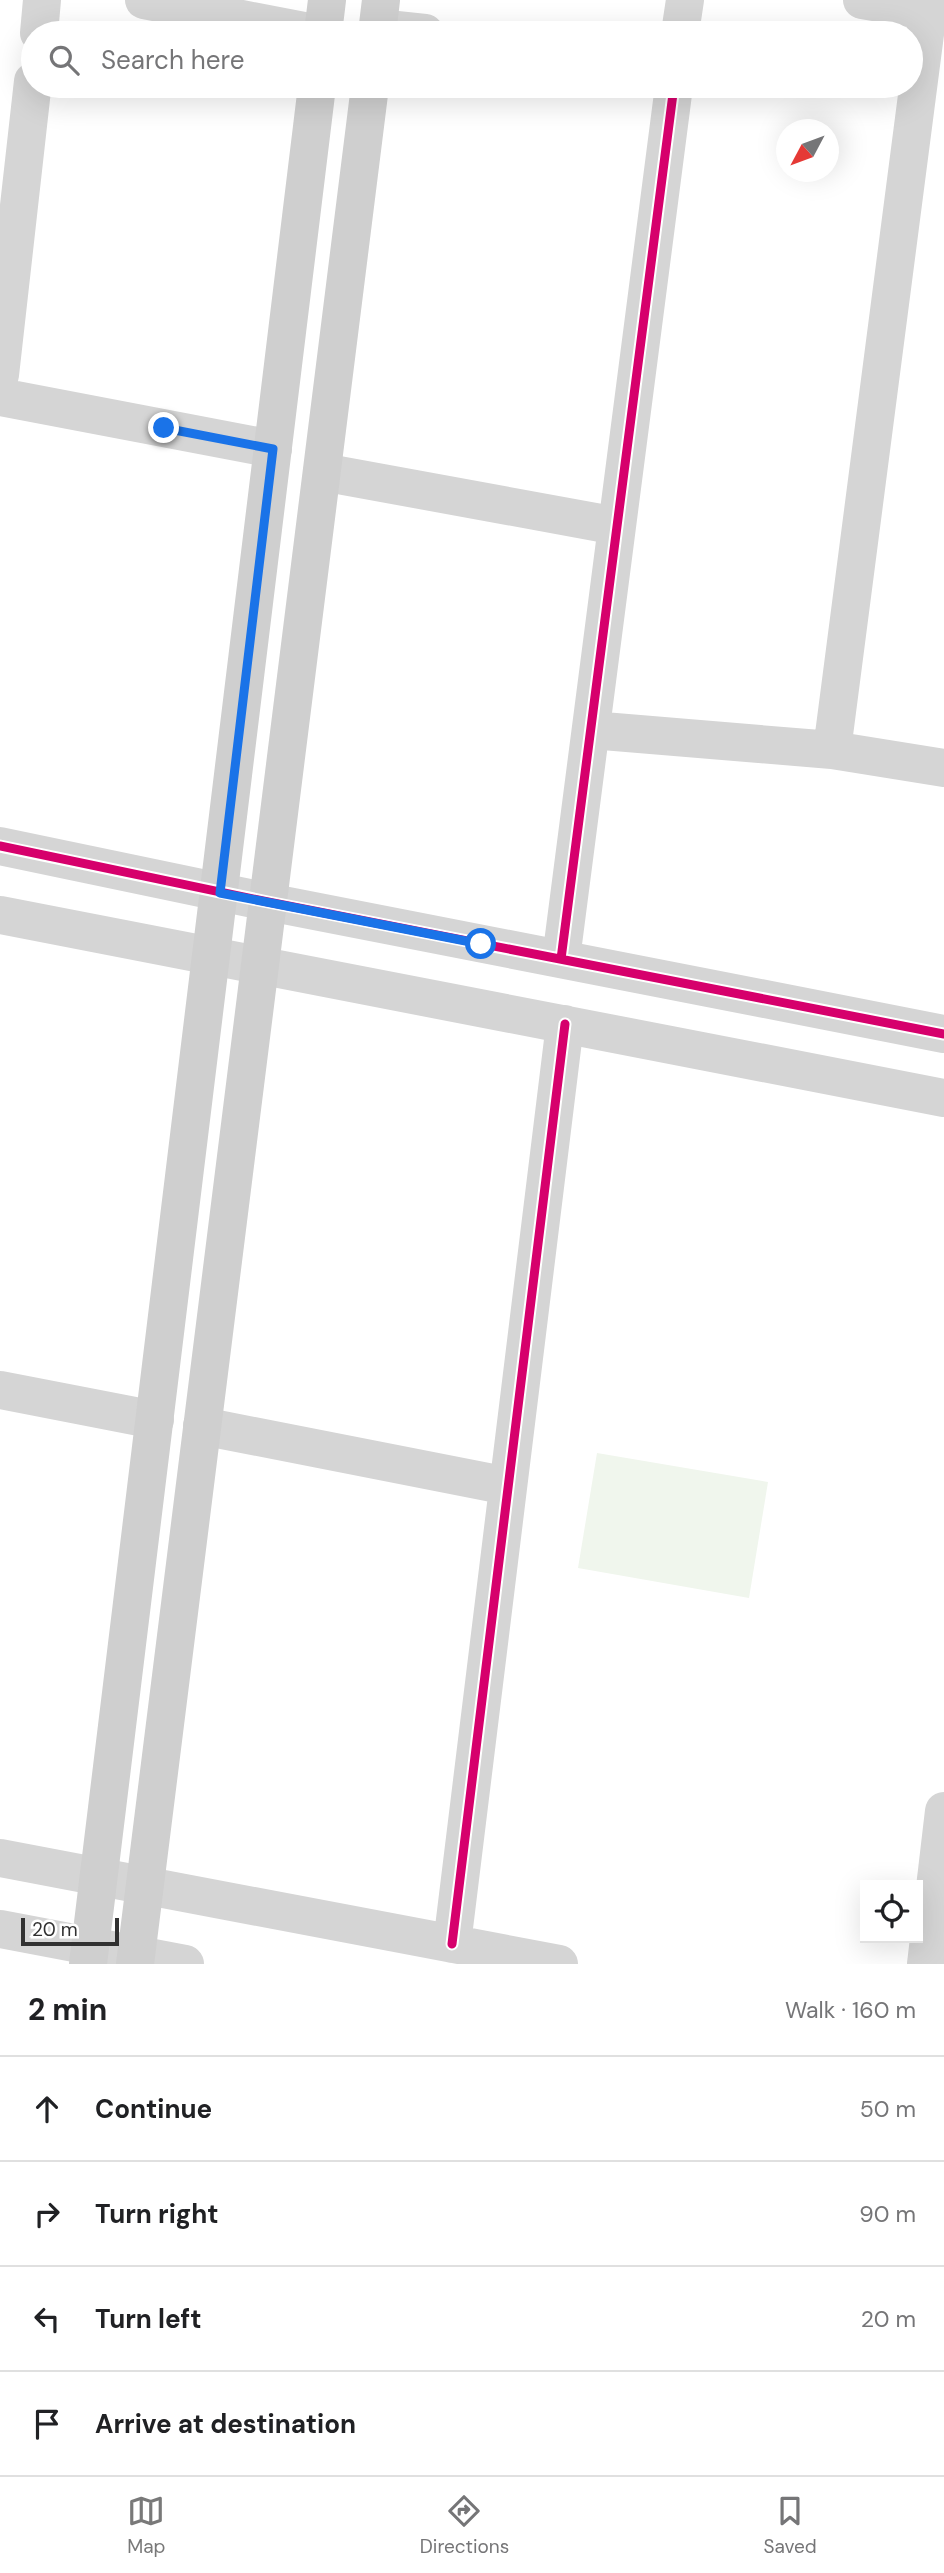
<!DOCTYPE html>
<html lang="en">
<head>
<meta charset="utf-8">
<style>
	body { margin:0; font-family:"DM Sans",sans-serif; background:#f2f2f2; color:#202124 }
	.controls { position:absolute; right:21px; bottom:21px; display:grid; overflow:hidden; border-radius:0px; box-shadow:0 7px 28px #0002 }
	.controls button { width:63px; height:63px; display:grid; place-items:center; padding:0; border:0; border-bottom:2px solid #e0e0e0; background:#fff; color:#202124; font:35px sans-serif }
	.compass { position:absolute; left:776px; top:119px; width:63px; height:63px; border-radius:50%; background:#fff; box-shadow:0 7px 28px #0002; rotate:229deg }
	.scale { position:absolute; left:21px; bottom:18px; width:98px; box-sizing:border-box; padding-left:7px; border:4px solid #313131; border-top:0; font-size:19px; line-height:24px; white-space:nowrap; color:#313131; -webkit-text-stroke:5px #fff; paint-order:stroke }
	.stop { position:absolute; width:21px; height:21px; margin:-16px; border:5px solid #1a73e8; border-radius:50%; background:#fff }
	.stop.end { background:#1a73e8; border-color:#fff; box-shadow:0 2px 7px #0008 }
	.list { margin:0; padding:0; list-style:none }
	h2 { display:flex; justify-content:space-between; align-items:center; height:91px; margin:0; padding:0 28px; font-size:30px }
	h2 small { font-size:23px; font-weight:400; color:#757577 }
	.list li { display:grid; grid-template-columns:46px 1fr auto; gap:21px; align-items:center; box-sizing:border-box; height:105px; padding:0 28px; border-top:2px solid #e0e0e0 }
	.list b { display:block; font-size:26px; white-space:nowrap }
	.list em { font-size:23px; font-style:normal; color:#757577 }
	.icon { flex:none; width:38px; height:38px; fill:none; stroke:currentColor; stroke-width:2; stroke-linecap:round; stroke-linejoin:round }
	.map { position:relative; flex:none; width:944px; height:1964px; overflow:hidden }
	.search { position:absolute; background:#fff; box-shadow:0 7px 28px #0002; left:21px; right:21px; top:21px; height:77px; display:flex; align-items:center; gap:18px; box-sizing:border-box; padding:0 24px; border-radius:38px; color:#757577; font-size:26px }
	.sheet { height:511px; background:#fff }
	nav { display:flex; justify-content:space-around; align-items:center; box-sizing:border-box; height:98px; border-top:2px solid #e0e0e0; background:#fff; font-size:19px; color:#757577 }
	nav a { display:grid; justify-items:center; gap:4px }
	nav .on { color:#797979 }
	.map>svg:first-child { display:block }
	.green { fill:#f0f6ed }
	.lines { fill:none; stroke-linecap:round; stroke-linejoin:round }
	.street { stroke:#d5d5d5; stroke-width:38 }
	.secondary { stroke:#cfcfcf; stroke-width:38 }
	.cycleway-casing { stroke:#fff; stroke-width:13 }
	.cycleway { stroke:#d6006c; stroke-width:9 }
	.route { stroke:#1a73e8; stroke-width:9 }
</style>
</head>
<body>
<div class="map">
<svg width="944" height="1964" viewBox="0 0 944 1964">
	<rect width="100%" height="100%" fill="#fff"/>
	<!-- green -->
	<path class="green" d="M 597,1453 L 768,1482 L 749,1598 L 578,1568 Z"/>
	<g class="lines">
		<!-- street -->
		<path class="street" d="M 144,0 L 314,33
			M 862,0 L 944,14
			M 378,28 L 425,33
			M 39,33 L 42,0
			M 680,33 L 685,0
			M 0,375 L 33,81
			M 0,397 L 273,449
			M 322,472 L 617,526
			M 591,730 L 832,750 L 944,768
			M 832,750 L 928,11
			M 0,846 L 268,902 L 944,1034
			M 0,915 L 944,1098
			M 561,959 L 674,86
			M 0,1390 L 155,1420
			M 202,1426 L 508,1486
			M 0,1858 L 559,1964
			M 0,1929 L 185,1964
			M 452,1944 L 565,1024
			M 926,1964 L 944,1811"/>
		<!-- secondary -->
		<path class="secondary" d="M 323,33 L 327,0
			M 377,33 L 381,0
			M 88,1964 L 317,86
			M 135,1964 L 370,86"/>
		<defs>
			<path id="cycleway" d="M 0,846 L 268,902 L 944,1034
				M 561,959 L 674,86
				M 452,1944 L 565,1024"/>
		</defs>
		<!-- cycleway casing -->
		<use href="#cycleway" class="cycleway-casing"/>
		<!-- cycleway -->
		<use href="#cycleway" class="cycleway"/>
	</g>
	<g class="lines">
		<!-- route -->
		<path class="route" d="M 164,428 L 273,449 L 220,893 L 481,944"/>
	</g>
</svg>
<div class="controls">
<button><svg class="icon" aria-label="locate" viewBox="0 0 24 24"><circle cx="12" cy="12" r="6"/><path d="M12 2v4M12 18v4M2 12h4M18 12h4"/></svg></button>
</div>
<svg class="compass" viewBox="-18 -18 36 36"><path d="M0-13l5 13h-10z" fill="#e53935"/><path d="M0 13l5-13h-10z" fill="#757577"/></svg>
<div class="scale">20 m</div>
<div class="stop" style="left:481px;top:944px"></div>
<div class="stop end" style="left:164px;top:428px"></div>
<div class="search"><svg class="icon" aria-label="search" viewBox="0 0 24 24"><circle cx="10" cy="10" r="6"/><path d="M15 15l6 6"/></svg>Search here</div>
</div>
<section class="sheet">
<h2>2 min<small>Walk · 160 m</small></h2>
<ul class="list">
<li><svg class="icon" aria-label="ahead" viewBox="0 0 24 24"><path d="M12 20V5M6 11l6-6 6 6"/></svg><div><b>Continue</b></div><em>50 m</em></li>
<li><svg class="icon" aria-label="right" viewBox="0 0 24 24"><path d="M7 20v-9h11M14 6l5 5-5 5"/></svg><div><b>Turn right</b></div><em>90 m</em></li>
<li><svg class="icon" aria-label="left" viewBox="0 0 24 24"><path d="M17 20v-9H6M10 6l-5 5 5 5"/></svg><div><b>Turn left</b></div><em>20 m</em></li>
<li><svg class="icon" aria-label="arrive" viewBox="0 0 24 24"><path d="M6 21V4h12l-3 4 3 4H6"/></svg><div><b>Arrive at destination</b></div></li>
</ul>
</section>
<nav>
<a class="on"><svg class="icon" aria-label="map" viewBox="0 0 24 24"><path d="M3 6l6-2 6 2 6-2v14l-6 2-6-2-6 2zM9 4v14M15 6v14"/></svg>Map</a>
<a><svg class="icon" aria-label="directions" viewBox="0 0 24 24"><path d="M12 3l9 9-9 9-9-9zM9 14v-3h6M13 9l2 2-2 2"/></svg>Directions</a>
<a><svg class="icon" aria-label="saved" viewBox="0 0 24 24"><path d="M7 4h10v16l-5-4-5 4z"/></svg>Saved</a>
</nav>
</body>
</html>
